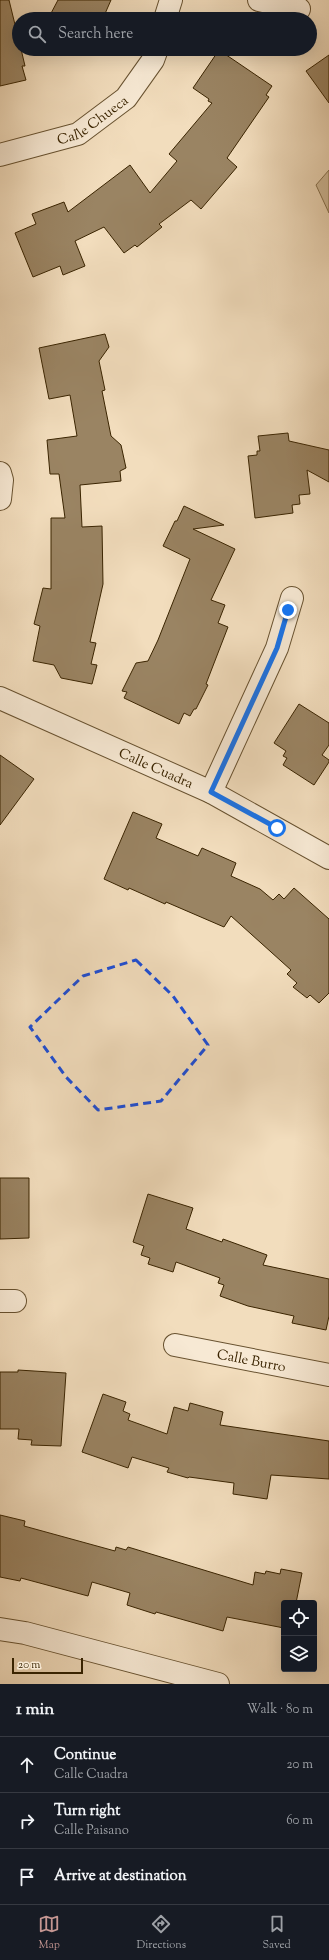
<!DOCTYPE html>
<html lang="en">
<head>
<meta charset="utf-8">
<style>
	body { margin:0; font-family:"Sorts Mill Goudy",serif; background:#242831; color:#f1f3f6 }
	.controls { position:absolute; right:12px; bottom:12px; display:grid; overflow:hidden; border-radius:4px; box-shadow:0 4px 16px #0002 }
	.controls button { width:36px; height:36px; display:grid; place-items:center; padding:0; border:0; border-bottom:1px solid #363941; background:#171b24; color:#f1f3f6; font:20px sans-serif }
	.scale { position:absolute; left:12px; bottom:10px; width:71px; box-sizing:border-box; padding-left:4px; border:2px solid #3a2401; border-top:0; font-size:11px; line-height:14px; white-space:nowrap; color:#3a2401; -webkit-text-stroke:3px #f7e9d4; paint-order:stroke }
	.stop { position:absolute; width:12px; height:12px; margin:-9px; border:3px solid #1a73e8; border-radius:50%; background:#fff }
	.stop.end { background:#1a73e8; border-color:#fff; box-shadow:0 1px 4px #0008 }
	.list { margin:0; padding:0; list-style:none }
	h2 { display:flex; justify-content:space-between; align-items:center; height:52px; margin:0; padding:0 16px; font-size:17px }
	h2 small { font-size:13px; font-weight:400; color:#9ea1a6 }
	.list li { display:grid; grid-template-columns:26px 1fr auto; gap:12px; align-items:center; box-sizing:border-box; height:56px; padding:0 16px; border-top:1px solid #363941 }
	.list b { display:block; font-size:15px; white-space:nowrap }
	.list p { margin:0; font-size:13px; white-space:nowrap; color:#9ea1a6 }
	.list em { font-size:13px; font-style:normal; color:#9ea1a6 }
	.icon { flex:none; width:22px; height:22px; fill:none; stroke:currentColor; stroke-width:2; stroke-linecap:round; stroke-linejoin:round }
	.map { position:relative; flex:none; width:329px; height:1684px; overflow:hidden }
	.search { position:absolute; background:#171b24; box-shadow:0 4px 16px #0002; left:12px; right:12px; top:12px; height:44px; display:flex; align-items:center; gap:10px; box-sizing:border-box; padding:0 14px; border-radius:22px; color:#9ea1a6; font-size:15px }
	.sheet { height:220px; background:#171b24 }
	nav { display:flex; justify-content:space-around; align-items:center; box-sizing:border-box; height:56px; border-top:1px solid #363941; background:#171b24; font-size:11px; color:#9ea1a6 }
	nav a { display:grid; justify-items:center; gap:2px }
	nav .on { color:#c59692 }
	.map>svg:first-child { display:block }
	.green { fill:#d3be9d; stroke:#86714f }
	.building { fill:#9a8463; stroke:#3a2401 }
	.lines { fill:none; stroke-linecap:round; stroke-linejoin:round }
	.minor-casing { stroke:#685230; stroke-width:24 }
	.minor { stroke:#f7e9d4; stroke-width:22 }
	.route { stroke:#1a73e8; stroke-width:5 }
	.marked { fill:none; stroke:#1d4ed8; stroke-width:3; stroke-dasharray:8 5; stroke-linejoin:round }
	.labels { text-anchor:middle; stroke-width:3; stroke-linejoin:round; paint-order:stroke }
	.street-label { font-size:14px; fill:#3a2401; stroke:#f7e9d4 }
</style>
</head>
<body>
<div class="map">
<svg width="329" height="1684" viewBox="0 0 329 1684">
	<rect width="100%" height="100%" fill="#f2ddbd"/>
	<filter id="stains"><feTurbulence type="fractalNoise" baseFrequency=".005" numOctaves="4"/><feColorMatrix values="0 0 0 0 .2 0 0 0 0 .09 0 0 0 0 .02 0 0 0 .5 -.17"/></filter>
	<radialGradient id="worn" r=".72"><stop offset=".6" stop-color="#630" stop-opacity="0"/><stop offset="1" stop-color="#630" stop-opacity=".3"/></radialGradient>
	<!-- green -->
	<path class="green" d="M 329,170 L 329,213 L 316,185 Z"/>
	<!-- building -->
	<path class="building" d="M 0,0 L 9,0 L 19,41 L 19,49 L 21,49 L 25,66 L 22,66 L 26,80 L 0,86 Z
		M 58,0 L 111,0 L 104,16 L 109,19 L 48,19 Z
		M 219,50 L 272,86 L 266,95 L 269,97 L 227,158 L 237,167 L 201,209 L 191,200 L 159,224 L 162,227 L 137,247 L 135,245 L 124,253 L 104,227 L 75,241 L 85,266 L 63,275 L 60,266 L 33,277 L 15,233 L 36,224 L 32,214 L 64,202 L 68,212 L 130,165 L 150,193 L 177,161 L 169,154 L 212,103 L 208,101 L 209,99 L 193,88 Z
		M 329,55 L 329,103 L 306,71 Z
		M 105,334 L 109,347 L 99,361 L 105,390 L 102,391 L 111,436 L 121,445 L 126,468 L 120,471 L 121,481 L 80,485 L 82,527 L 102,526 L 103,584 L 90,642 L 96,643 L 91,664 L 97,665 L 92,684 L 61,678 L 54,665 L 33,661 L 40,626 L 34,624 L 43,588 L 51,589 L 51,518 L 65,518 L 59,474 L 50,474 L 47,440 L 77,436 L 70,395 L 49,399 L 39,348 Z
		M 288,433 L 289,441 L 329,450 L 329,482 L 307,470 L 310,494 L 299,495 L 300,504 L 292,505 L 293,513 L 255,518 L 248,456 L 257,455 L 257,451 L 260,451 L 258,436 Z
		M 184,506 L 224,525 L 193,529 L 235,549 L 211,600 L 225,605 L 218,623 L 228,627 L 206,684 L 208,685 L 196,709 L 194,709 L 190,716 L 184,713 L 179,724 L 124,698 L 127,692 L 122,691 L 136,663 L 148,661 L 158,640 L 190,559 L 163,546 L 175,521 L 177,521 Z
		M 299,704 L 329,723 L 329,745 L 322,755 L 329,760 L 329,762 L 314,785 L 283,765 L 287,758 L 283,756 L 286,751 L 274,743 Z
		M 0,755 L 34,779 L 0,825 Z
		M 133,812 L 162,824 L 156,838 L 198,856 L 202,848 L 236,863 L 231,876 L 260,889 L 273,900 L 279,894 L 284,899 L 294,888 L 329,919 L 329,993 L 319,1003 L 310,995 L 307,998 L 293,987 L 297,983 L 287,974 L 291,970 L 231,916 L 224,927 L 166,902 L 165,904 L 129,888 L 128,890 L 104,879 Z
		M 0,1178 L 29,1178 L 29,1238 L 0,1239 Z
		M 148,1194 L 193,1208 L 186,1229 L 222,1242 L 223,1239 L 267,1255 L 263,1265 L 329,1279 L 329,1316 L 326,1330 L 292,1323 L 294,1316 L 248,1306 L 220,1296 L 224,1285 L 218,1283 L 220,1278 L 176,1262 L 173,1272 L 148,1264 L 150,1258 L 141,1255 L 144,1246 L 133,1242 Z
		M 18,1370 L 66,1373 L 61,1446 L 31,1445 L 32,1440 L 18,1439 L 19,1429 L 0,1429 L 0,1372 L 18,1372 Z
		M 103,1394 L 126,1402 L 123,1411 L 130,1414 L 128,1420 L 167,1434 L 174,1407 L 188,1411 L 190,1403 L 223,1412 L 220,1425 L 329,1441 L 329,1479 L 271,1475 L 267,1499 L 233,1494 L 234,1483 L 189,1477 L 188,1478 L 167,1472 L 169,1468 L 132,1457 L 128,1468 L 82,1452 Z
		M 0,1515 L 25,1521 L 24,1526 L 115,1551 L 116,1547 L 126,1550 L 128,1547 L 253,1585 L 255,1572 L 265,1574 L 266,1571 L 280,1574 L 281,1569 L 302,1573 L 296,1603 L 284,1603 L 284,1628 L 227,1617 L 223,1631 L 156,1612 L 155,1614 L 127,1605 L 130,1593 L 92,1582 L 88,1596 L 21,1578 L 20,1581 L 0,1577 Z"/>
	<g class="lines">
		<defs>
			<g id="minor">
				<path d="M 259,0 L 299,9"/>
				<path d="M 165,19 L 171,0"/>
				<path id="s1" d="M 0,155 L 78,134 L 126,98 L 153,60 L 157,49"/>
				<path d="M 0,473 L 2,480 L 0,499"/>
				<path id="s2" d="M 0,698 L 211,792 L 329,858"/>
				<path d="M 211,792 L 277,648 L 292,598"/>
				<path d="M 0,1301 L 15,1301"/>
				<path id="s3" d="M 175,1345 L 329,1375"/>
				<path d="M 0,1629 L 25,1633 L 218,1684"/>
			</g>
		</defs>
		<!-- minor casing -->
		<use href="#minor" class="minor-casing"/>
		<!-- minor -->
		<use href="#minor" class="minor"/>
	</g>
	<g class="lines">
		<!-- route -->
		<path class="route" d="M 277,828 L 211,792 L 277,648 L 288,610"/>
	</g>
	<!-- marked area -->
	<path class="marked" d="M 136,960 L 173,996 L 208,1045 L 161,1101 L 98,1110 L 66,1077 L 30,1027 L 83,976 Z"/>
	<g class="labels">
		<!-- street labels -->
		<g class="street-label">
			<text dy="5" stroke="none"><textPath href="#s1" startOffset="100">Calle Chueca</textPath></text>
			<text dy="5" stroke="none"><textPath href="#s2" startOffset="171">Calle Cuadra</textPath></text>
			<text dy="5" stroke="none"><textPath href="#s3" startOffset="78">Calle Burro</textPath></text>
		</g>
	</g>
	<rect width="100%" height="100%" filter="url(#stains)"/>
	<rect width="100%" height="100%" fill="url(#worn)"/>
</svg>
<div class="controls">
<button><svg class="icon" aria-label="locate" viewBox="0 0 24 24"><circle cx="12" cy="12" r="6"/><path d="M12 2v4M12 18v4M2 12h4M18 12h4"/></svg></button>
<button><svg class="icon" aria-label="layers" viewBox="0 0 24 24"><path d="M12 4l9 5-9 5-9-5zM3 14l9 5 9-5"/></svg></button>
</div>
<div class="scale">20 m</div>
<div class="stop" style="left:277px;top:828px"></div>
<div class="stop end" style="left:288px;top:610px"></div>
<div class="search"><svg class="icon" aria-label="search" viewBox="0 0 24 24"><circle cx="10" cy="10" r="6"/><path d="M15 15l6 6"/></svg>Search here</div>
</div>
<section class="sheet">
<h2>1 min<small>Walk · 80 m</small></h2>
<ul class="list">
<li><svg class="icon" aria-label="ahead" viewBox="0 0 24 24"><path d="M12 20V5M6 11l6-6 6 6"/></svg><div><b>Continue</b><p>Calle Cuadra</p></div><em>20 m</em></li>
<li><svg class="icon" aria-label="right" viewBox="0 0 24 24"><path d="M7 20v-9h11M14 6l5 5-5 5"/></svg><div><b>Turn right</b><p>Calle Paisano</p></div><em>60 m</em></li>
<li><svg class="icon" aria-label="arrive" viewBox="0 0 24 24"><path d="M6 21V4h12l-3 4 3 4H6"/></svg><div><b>Arrive at destination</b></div></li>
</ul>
</section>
<nav>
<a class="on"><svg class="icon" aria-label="map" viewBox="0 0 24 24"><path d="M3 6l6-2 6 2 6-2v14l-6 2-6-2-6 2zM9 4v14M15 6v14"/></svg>Map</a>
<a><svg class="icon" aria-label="directions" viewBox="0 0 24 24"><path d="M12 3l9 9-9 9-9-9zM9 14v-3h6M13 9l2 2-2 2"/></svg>Directions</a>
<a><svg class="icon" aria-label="saved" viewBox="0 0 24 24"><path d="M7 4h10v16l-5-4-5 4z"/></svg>Saved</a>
</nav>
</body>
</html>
